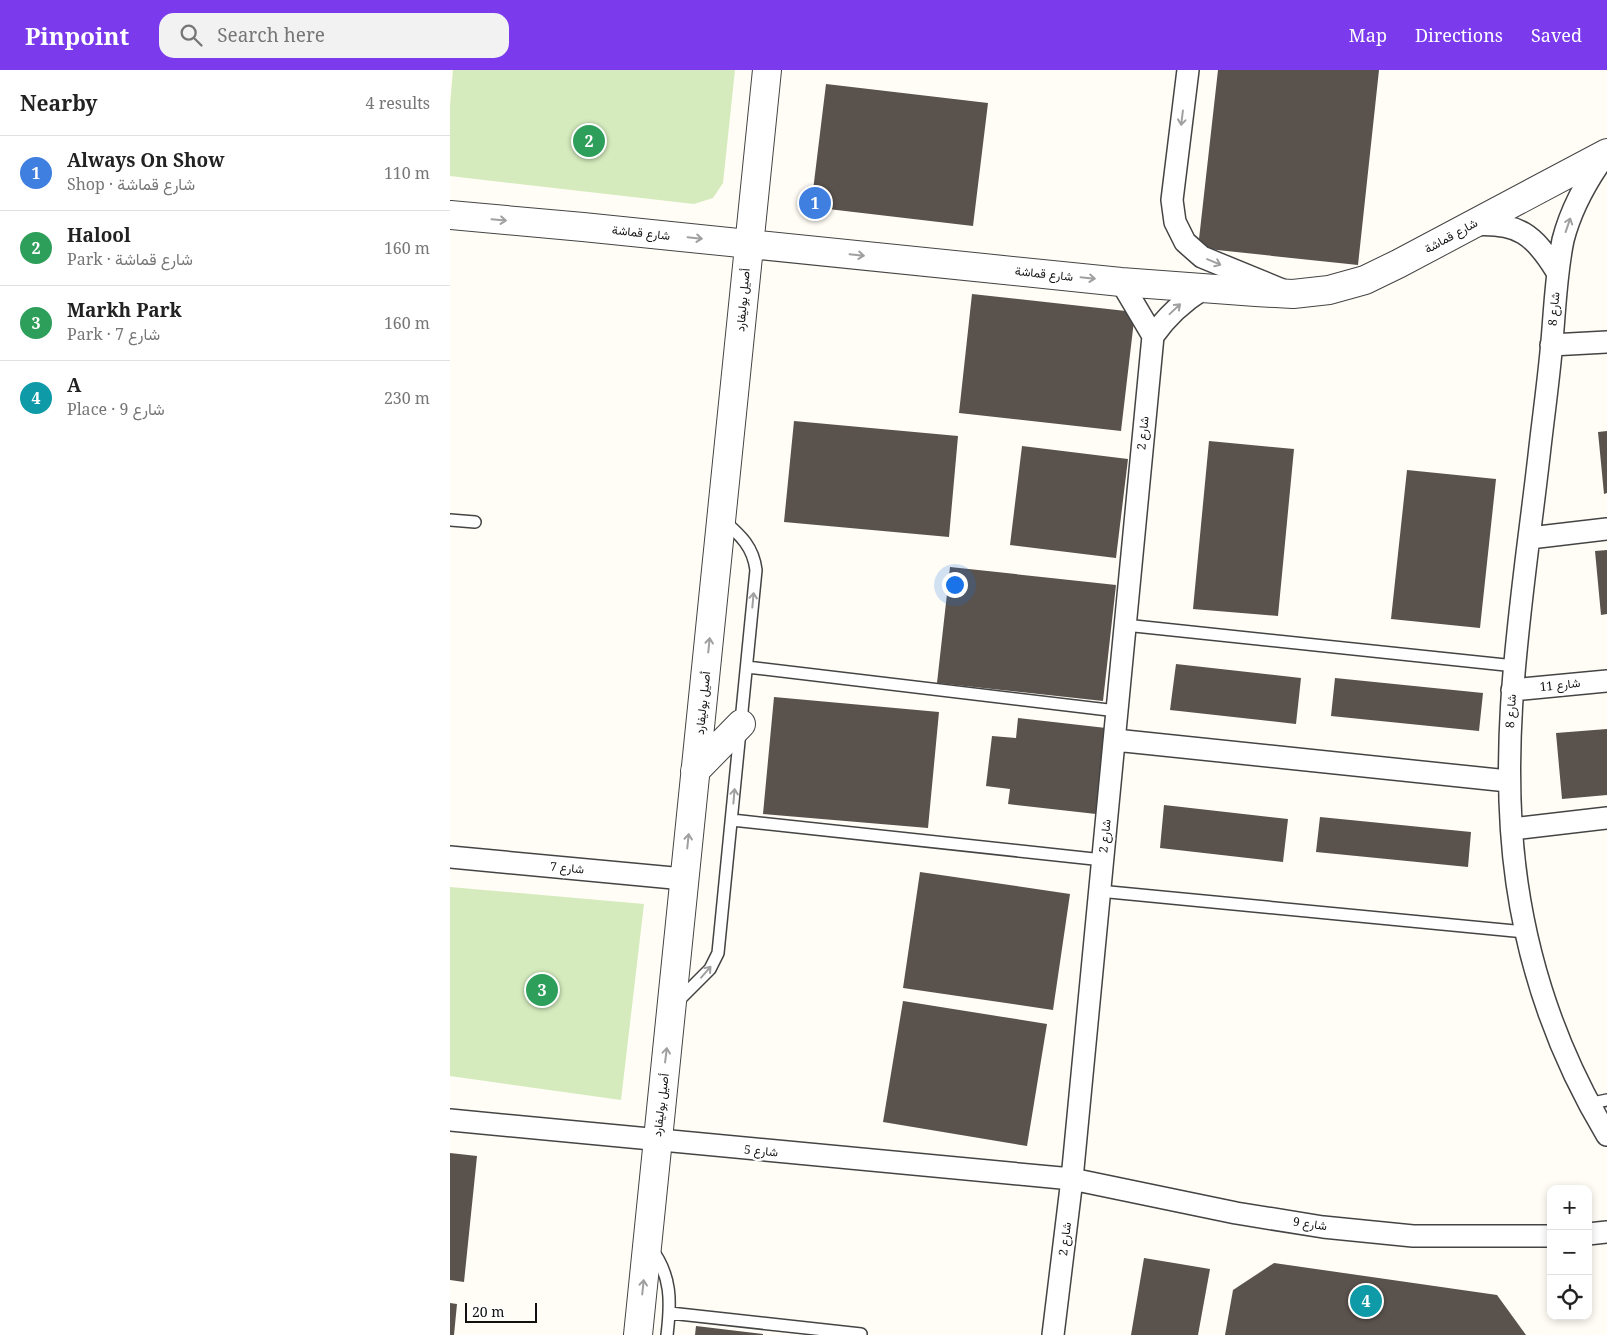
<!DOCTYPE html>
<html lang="en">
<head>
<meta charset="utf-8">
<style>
	body { margin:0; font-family:"Noto Serif",Vazirmatn,serif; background:#f2f2f2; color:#222 }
	.controls { position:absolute; right:15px; bottom:15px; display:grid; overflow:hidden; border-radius:10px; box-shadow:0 2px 8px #0003 }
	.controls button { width:45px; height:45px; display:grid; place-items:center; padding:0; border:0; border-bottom:1px solid #e0e0e0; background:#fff; color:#222; font:25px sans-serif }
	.scale { position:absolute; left:15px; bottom:12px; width:72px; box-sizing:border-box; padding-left:5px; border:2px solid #111; border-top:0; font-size:14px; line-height:18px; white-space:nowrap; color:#111; -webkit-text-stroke:4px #fff; paint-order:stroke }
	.you { position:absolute; left:504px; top:514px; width:18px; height:18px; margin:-12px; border:4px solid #fff; border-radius:50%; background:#1a73e8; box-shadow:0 0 0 8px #1a73e833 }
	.badge { display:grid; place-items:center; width:32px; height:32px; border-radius:50%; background:#7c3aed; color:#fff; font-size:16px; font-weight:700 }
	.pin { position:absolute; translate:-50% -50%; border:2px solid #fff; box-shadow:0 1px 5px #0006 }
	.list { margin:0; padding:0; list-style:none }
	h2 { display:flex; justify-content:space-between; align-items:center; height:65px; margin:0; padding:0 20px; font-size:21px }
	h2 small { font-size:16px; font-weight:400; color:#767676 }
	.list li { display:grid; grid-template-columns:32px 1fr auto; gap:15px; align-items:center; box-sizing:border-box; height:75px; padding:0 20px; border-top:1px solid #e0e0e0 }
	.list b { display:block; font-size:19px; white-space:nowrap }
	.list p { margin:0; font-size:16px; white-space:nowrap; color:#767676 }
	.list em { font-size:16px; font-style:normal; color:#767676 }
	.icon { flex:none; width:28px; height:28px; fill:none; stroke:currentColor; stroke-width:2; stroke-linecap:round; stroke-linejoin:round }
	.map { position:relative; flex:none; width:1157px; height:1265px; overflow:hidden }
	header { display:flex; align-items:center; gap:30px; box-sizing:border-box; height:70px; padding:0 25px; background:#7c3aed; color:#fff }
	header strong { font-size:24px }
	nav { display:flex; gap:28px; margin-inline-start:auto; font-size:18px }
	.search { width:350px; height:45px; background:#f2f2f2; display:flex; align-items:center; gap:12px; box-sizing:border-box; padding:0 18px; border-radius:15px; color:#767676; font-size:19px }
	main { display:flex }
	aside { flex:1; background:#fff }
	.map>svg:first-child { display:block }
	.green { fill:#d5ebbd }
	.building { fill:#5a524d }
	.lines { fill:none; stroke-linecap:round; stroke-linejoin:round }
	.service-casing { stroke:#444; stroke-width:14 }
	.minor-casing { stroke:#444; stroke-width:24 }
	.tertiary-casing { stroke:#444; stroke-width:30 }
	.service { stroke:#fff; stroke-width:11 }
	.minor { stroke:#fff; stroke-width:21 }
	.tertiary { stroke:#fff; stroke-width:28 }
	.oneway { stroke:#a0a0a0 }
	.labels { text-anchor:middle; stroke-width:5; stroke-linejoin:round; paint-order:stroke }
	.street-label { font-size:12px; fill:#111; stroke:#fff }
</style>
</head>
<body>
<header>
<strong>Pinpoint</strong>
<div class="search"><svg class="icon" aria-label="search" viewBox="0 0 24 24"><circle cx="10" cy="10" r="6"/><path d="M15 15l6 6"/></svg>Search here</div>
<nav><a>Map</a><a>Directions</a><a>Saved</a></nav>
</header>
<main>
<aside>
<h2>Nearby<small>4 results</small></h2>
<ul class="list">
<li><span class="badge" style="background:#3f7fe0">1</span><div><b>Always On Show</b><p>Shop · شارع قماشة</p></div><em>110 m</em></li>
<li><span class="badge" style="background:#2e9e5b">2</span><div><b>Halool</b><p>Park · شارع قماشة</p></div><em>160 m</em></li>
<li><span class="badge" style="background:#2e9e5b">3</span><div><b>Markh Park</b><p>Park · شارع 7</p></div><em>160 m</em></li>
<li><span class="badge" style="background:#0f9aa8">4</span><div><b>A</b><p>Place · شارع 9</p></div><em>230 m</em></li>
</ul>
</aside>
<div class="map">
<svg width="1157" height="1265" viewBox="0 0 1157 1265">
	<rect width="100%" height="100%" fill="#fffdf5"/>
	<!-- green -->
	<path class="green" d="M 3,0 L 285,0 L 273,113 L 263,128 L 244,134 L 0,106 L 0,35 Z
		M 0,817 L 194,834 L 171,1030 L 0,1006 Z"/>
	<!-- building -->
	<path class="building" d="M 768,0 L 929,0 L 908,195 L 748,178 Z
		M 376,14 L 538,33 L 523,156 L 361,137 Z
		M 522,224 L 685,242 L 671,361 L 509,343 Z
		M 344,351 L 508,366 L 499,467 L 334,452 Z
		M 1157,361 L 1157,423 L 1154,424 L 1148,362 Z
		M 759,371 L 844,379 L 828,546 L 743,539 Z
		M 572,376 L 678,389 L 666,488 L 560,475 Z
		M 957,400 L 1046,409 L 1030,558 L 941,549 Z
		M 1157,480 L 1157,544 L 1151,545 L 1145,481 Z
		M 500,497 L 666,515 L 653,631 L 487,613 Z
		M 726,594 L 851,608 L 846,654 L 720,640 Z
		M 885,608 L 1033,623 L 1029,661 L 881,646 Z
		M 324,627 L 489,642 L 478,758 L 313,744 Z
		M 568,648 L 656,658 L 646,744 L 558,734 L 560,719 L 536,716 L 542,666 L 566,668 Z
		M 1157,659 L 1157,725 L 1112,729 L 1106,663 Z
		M 714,735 L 838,749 L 833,792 L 710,778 Z
		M 870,747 L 1021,762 L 1018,797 L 866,782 Z
		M 470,802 L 620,824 L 603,940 L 453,918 Z
		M 453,931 L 597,954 L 577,1076 L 433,1052 Z
		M 0,1083 L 27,1086 L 14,1212 L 0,1210 Z
		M 694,1188 L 760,1199 L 748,1265 L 681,1265 Z
		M 824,1193 L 1047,1225 L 1076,1265 L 775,1265 L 783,1220 Z
		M 0,1233 L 7,1234 L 4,1265 L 0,1265 Z
		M 246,1256 L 313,1264 L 313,1265 L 245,1265 Z"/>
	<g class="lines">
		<defs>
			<path id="service" d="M 0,450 L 25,452
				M 675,555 L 1065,596
				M 297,597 L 667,641
				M 282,750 L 653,790
				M 649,821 L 1075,862
				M 227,932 L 260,899 L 268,883 L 306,500 C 303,476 290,465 273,450
				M 1138,1034 L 1157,1030
				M 200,1177 C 222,1205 221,1232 217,1265
				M 220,1243 L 411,1264"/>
			<path id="minor" d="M 738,0 L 722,130 L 725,152 L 735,172 L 752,187 L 830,219
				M 1156,84 C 1137,110 1121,139 1113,170 C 1106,204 1105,237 1102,271 C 1099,307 1094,342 1090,377 C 1074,521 1046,668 1067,813 C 1080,903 1110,987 1157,1065
				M 1023,155 C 1068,152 1084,164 1107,202
				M 671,212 L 703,266
				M 1101,275 L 1157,272
				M 1080,468 L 1157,459
				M 1062,620 L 1157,611
				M 665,670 L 1058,711
				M 1062,759 L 1157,748
				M 0,787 L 234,809
				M 0,1050 L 622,1109 L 786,1143 L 873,1157 L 963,1166 L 1101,1166
				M 1138,1164 L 1157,1162
				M 603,1265 L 622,1109 L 703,266 C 717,246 732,232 753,219"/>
			<path id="tertiary" d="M 0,145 L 133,157 L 671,212 L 806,222 L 843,224 L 879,220 L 915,210 L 948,194 L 1157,83
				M 245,701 L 291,654
				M 188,1265 L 317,0"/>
		</defs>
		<!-- service casing -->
		<use href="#service" class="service-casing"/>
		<!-- minor casing -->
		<use href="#minor" class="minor-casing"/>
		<!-- tertiary casing -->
		<use href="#tertiary" class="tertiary-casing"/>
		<!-- service -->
		<use href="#service" class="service"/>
		<!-- minor -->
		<use href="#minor" class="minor"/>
		<!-- tertiary -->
		<use href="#tertiary" class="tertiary"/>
	</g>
	<!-- one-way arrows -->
	<defs><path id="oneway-shaft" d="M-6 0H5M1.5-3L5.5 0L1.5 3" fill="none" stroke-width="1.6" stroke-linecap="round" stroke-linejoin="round" transform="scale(1.25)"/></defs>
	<g class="oneway">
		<use href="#oneway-shaft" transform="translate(732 48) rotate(97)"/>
		<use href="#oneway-shaft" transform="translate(49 150) rotate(5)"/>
		<use href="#oneway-shaft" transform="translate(1118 155) rotate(-71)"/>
		<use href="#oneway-shaft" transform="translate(245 168) rotate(6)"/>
		<use href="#oneway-shaft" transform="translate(407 185) rotate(6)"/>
		<use href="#oneway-shaft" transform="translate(764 192) rotate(23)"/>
		<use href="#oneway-shaft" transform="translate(638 208) rotate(6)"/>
		<use href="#oneway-shaft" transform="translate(725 239) rotate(-43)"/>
		<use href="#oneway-shaft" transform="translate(303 530) rotate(-85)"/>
		<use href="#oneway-shaft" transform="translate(259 575) rotate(-84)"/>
		<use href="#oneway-shaft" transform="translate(284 726) rotate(-85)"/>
		<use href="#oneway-shaft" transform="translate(238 771) rotate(-84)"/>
		<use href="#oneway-shaft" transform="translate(256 902) rotate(-49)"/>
		<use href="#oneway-shaft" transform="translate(216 985) rotate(-83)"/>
		<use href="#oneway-shaft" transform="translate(193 1217) rotate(-84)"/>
	</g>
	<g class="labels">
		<!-- street labels -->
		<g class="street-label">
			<text transform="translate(191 163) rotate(6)" y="4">شارع قماشة</text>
			<text transform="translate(1001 166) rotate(-29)" y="4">شارع قماشة</text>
			<text transform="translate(594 204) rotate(6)" y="4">شارع قماشة</text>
			<text transform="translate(293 230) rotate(-85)" y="4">أصيل بوليفارد</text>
			<text transform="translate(1104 239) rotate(-85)" y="4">شارع 8</text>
			<text transform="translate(693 363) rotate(-84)" y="4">شارع 2</text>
			<text transform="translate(1110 615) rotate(-6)" y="4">شارع 11</text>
			<text transform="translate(253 633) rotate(-84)" y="4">أصيل بوليفارد</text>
			<text transform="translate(1061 641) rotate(-87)" y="4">شارع 8</text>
			<text transform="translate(655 766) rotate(-84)" y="4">شارع 2</text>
			<text transform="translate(117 798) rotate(5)" y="4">شارع 7</text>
			<text transform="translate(211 1035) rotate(-83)" y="4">أصيل بوليفارد</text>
			<text transform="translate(311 1081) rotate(5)" y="4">شارع 5</text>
			<text transform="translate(860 1154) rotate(8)" y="4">شارع 9</text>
			<text transform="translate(615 1169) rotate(-83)" y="4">شارع 2</text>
		</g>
	</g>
</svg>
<div class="controls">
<button>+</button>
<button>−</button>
<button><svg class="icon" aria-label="locate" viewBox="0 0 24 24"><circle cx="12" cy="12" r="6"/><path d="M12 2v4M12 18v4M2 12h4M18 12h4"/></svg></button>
</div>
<div class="scale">20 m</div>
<div class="you"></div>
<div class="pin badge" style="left:365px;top:133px;background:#3f7fe0">1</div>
<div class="pin badge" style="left:139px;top:71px;background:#2e9e5b">2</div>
<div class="pin badge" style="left:92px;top:920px;background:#2e9e5b">3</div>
<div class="pin badge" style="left:916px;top:1231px;background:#0f9aa8">4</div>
</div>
</main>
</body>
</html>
